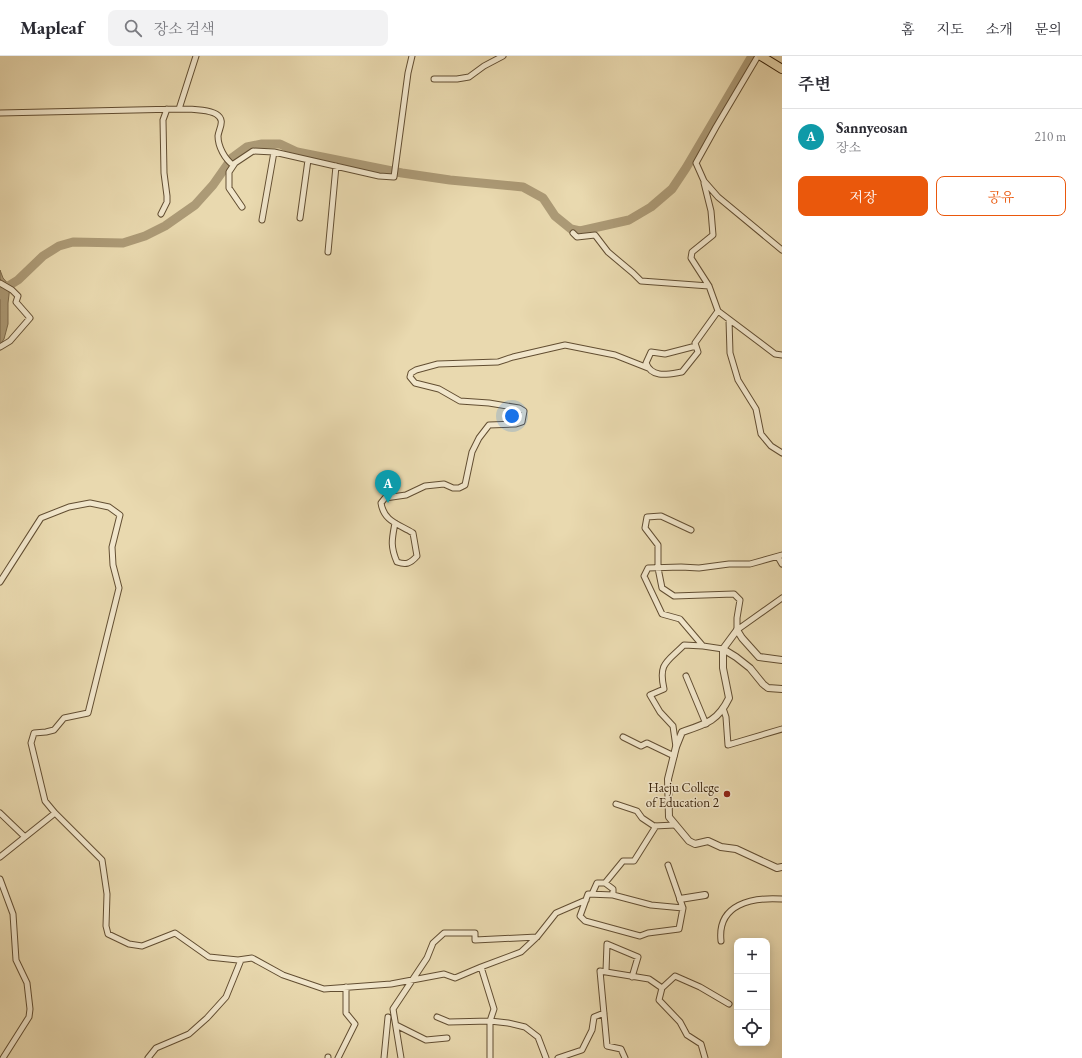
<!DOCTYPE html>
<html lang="ko">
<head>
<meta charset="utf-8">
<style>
	body { margin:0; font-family:"EB Garamond","Noto Serif KR",serif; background:#f2f2f3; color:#2b2b33 }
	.controls { position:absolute; right:12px; bottom:12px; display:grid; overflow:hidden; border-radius:8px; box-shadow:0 2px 10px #0003 }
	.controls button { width:36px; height:36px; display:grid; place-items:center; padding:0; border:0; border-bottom:1px solid #e1e1e2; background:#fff; color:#2b2b33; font:20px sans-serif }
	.you { position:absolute; left:512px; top:360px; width:14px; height:14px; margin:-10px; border:3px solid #fff; border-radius:50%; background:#1a73e8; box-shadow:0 0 0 6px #1a73e833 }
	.badge { display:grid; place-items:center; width:26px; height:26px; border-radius:50%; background:#ea580c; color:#fff; font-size:13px; font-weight:700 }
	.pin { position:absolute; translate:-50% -33px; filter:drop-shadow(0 1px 2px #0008) }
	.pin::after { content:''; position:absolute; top:21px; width:14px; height:12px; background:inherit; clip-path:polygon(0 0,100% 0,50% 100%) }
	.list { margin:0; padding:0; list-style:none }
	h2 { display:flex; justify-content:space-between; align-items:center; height:52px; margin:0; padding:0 16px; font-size:17px }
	h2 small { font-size:13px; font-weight:400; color:#7c7c81 }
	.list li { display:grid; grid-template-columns:26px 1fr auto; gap:12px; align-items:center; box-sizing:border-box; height:56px; padding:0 16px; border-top:1px solid #e1e1e2 }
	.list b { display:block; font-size:15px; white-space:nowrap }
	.list p { margin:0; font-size:13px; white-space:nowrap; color:#7c7c81 }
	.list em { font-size:13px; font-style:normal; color:#7c7c81 }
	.actions { display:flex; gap:8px; padding:12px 16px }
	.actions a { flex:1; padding:9px 0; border:1px solid #ea580c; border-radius:8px; text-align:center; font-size:14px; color:#ea580c }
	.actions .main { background:#ea580c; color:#fff }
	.icon { flex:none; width:22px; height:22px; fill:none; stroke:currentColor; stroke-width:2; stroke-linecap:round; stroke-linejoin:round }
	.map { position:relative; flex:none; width:782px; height:1002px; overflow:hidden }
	header { display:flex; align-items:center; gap:24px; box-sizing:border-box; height:56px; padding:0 20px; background:#fff; border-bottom:1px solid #e1e1e2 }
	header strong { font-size:19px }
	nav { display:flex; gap:22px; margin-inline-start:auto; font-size:14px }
	.search { width:280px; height:36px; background:#f2f2f3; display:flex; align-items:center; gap:10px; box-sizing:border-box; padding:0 14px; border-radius:8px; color:#7c7c81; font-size:15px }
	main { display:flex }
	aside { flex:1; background:#fff }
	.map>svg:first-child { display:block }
	.water { fill:#ac9a76; stroke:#7c694a }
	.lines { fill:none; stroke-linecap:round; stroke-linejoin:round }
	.river { stroke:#ac9a76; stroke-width:9 }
	.minor-casing { stroke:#624e32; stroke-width:7 }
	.tertiary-casing { stroke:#624e32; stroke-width:8 }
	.primary-casing { stroke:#351f08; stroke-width:10 }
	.minor { stroke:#f1e6cb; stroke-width:5 }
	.tertiary { stroke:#f1e6cb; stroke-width:6 }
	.primary { stroke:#e9d9af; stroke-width:8 }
	.poi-dot { fill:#8f2418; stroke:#f1e6cb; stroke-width:1.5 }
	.labels { text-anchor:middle; stroke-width:3; stroke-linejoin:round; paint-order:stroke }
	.poi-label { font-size:13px; fill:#351f08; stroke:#f1e6cb; text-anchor:end }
</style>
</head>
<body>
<header>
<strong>Mapleaf</strong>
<div class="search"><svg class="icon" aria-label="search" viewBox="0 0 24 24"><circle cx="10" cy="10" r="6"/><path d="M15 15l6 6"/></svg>장소 검색</div>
<nav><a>홈</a><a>지도</a><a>소개</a><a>문의</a></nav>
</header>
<main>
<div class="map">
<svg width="782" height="1002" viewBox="0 0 782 1002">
	<rect width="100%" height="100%" fill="#e9d9af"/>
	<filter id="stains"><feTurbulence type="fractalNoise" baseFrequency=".005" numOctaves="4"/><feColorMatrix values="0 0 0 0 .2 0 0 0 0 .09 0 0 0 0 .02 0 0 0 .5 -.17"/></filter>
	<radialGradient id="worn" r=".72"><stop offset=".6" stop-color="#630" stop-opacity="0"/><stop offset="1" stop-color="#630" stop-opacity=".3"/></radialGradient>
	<!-- water -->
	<path class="water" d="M 0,214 L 3,222 L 10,230 L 8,247 L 8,268 L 4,283 L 0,289 Z"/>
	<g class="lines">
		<!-- river -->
		<path class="river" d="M 2,239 L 5,232 L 18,224 L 43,200 L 59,190 L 73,186 L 123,187 L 145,180 L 165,170 L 195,149 L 213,129 L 232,102 L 247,91 L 262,88 L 280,88 L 297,96 L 402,117 L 450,124 L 523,131 L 543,142 L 555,160 L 571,173 L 580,175 L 629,164 L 651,151 L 672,133 L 686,112 L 752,0"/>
		<defs>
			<path id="minor" d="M 758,0 L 716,71 L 696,107 L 704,125 L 718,141 L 782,194
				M 434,23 L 457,23 L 469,21 L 484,10 L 503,0
				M 179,53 L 196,0
				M 0,57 L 179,53 C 189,53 207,53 216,58 C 226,64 219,72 218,80 C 218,91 225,103 233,109
				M 704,127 L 711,155 L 713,179 L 692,196 L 691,202 L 709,230 L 718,255 L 775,298 L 782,299
				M 242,151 L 229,132 L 229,116 L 235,107 L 253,95 L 274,96 L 379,120 L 394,121 L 408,17 L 412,0
				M 161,158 L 167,146 L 167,140 L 164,117 L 163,64 L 167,53
				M 300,162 L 308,104
				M 262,164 L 274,96
				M 573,177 L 577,181 L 595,179 L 608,196 L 633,217 L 641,225 L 709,230
				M 328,196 L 336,110
				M 0,227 L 12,234 L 18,240 L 16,246 L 30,262 L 10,285 L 0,291
				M 729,264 L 730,297 L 738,324 L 756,353 L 761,378 L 771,390 L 782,397
				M 696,290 L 665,298 L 651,296 L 646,307 C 652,323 669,318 682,316 L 698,296 L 695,287 L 718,255
				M 395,467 C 392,483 390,490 397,506 C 406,509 410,508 417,500 L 413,477 C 399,468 384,466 381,447 L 385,442 L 406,439 L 425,430 L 444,428 L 453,432 L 459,432 L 465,429 L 472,396 L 479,382 L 489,369 L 516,368 L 522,366 L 524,355 L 519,352 L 489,347 L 460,345 L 439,333 L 415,327 L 410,321 L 411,317 L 416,314 L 438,308 L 498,306 L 513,301 L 565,289 L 615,299 L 648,312
				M 691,474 L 661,460 L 647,461 L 645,472 L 658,489 L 658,512 L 662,532 L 674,540 L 734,538 L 740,544 L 737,562 L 737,574
				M 778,501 L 782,508
				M 0,526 L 41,462 L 69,451 L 90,447 L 109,451 L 120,459 L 112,491 L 113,509 L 119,532 L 88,657 L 64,662 L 54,674 L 46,676 L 34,677 L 31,687 L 45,745 L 55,757 L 102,804 L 107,838 L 106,870 L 108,878 L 129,888 L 142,890 L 175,877 L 209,901 L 238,904 L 252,902 L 283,919 L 324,933 L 391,928 L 444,918 L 455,922 L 481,911 L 494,953 L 490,965 L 490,1002
				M 737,574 L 782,542
				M 723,593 L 703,590 L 680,563 L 662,558 L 644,520 L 648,512 L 681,511 L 699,512 L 729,508 L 750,508 L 782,499
				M 686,620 L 706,668
				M 723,652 L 726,661 L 728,689 L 782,673
				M 623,681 L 641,690 L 647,687 L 674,700
				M 676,691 L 673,670 L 660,656 L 650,639 L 664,633 C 658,607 667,606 684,589 L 703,590
				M 616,748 L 637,755 L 642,762 L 654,770 L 675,769
				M 0,757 L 25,781
				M 656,770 L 634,805 L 623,805 L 605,827 L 613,833 L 613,839 L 651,849 L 683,852 L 668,809
				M 0,801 L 55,757
				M 0,823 L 13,858 L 16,904 L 27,927 L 30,953 L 29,961 L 3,1002
				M 592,838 L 597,827 L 605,827
				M 613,839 L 588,838 L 580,860 L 585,865 L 640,880 L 648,877 L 679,873 L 683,852
				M 721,885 C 717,848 752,841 782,843
				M 481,911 L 521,896 L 537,881 L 556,857 L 586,844
				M 606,915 L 607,888 L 638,901 L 632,921
				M 662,932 L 675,920 L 700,931 L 729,948
				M 437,961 L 449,966 L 490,965 L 508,967 L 525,971 L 538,981 L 546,1002
				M 396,969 L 426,984 L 447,982
				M 148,1002 L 156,992 L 189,978 L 207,962 L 226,941 L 241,904
				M 328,1002 L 328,1001
				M 338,1002 L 355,968 L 346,957 L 346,931
				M 384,1002 L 388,961
				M 401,1002 L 393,953 L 427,902 L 433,887 L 444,877 L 475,877 L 475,884 L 537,881
				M 558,1002 L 582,994 L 592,974 L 594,961 L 604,957
				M 625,1002 L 621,993 L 607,990 L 600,915 L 649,923 L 662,932 L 659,944 L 680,966 L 687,979 L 701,988 L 705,1002"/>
			<path id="tertiary" d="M 723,593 L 736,601 L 750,612 L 763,628 L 768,632 L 782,633
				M 782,604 L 759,601 L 742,582 L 737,574 L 723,593 L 723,612 L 729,642 C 718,665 706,668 682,676 L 676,691 L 668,723 L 669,761 L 689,785 L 695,788 L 708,785 L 721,791 L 736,793 L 777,812 L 782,811
				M 680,843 L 705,839"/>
			<path id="primary" d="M 761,0 L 782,13"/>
		</defs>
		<!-- minor casing -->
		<use href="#minor" class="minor-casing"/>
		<!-- tertiary casing -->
		<use href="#tertiary" class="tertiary-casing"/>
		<!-- primary casing -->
		<use href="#primary" class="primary-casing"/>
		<!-- minor -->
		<use href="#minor" class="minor"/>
		<!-- tertiary -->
		<use href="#tertiary" class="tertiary"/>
		<!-- primary -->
		<use href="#primary" class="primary"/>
	</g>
	<!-- markers -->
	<circle class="poi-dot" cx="727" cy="738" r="4"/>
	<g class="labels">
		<!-- poi labels -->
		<g class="poi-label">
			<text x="719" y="736">Haeju College<tspan x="719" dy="15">of Education 2</tspan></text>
		</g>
	</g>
	<rect width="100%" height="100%" filter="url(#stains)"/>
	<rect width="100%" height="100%" fill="url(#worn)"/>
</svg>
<div class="controls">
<button>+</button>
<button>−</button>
<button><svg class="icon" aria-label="locate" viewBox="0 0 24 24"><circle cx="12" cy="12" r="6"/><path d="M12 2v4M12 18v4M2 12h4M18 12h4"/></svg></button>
</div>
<div class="you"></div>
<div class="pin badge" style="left:388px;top:447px;background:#0f9aa8">A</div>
</div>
<aside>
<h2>주변<small></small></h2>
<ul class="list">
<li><span class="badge" style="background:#0f9aa8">A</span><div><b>Sannyeosan</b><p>장소</p></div><em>210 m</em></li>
</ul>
<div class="actions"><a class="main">저장</a><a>공유</a></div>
</aside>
</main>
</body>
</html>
